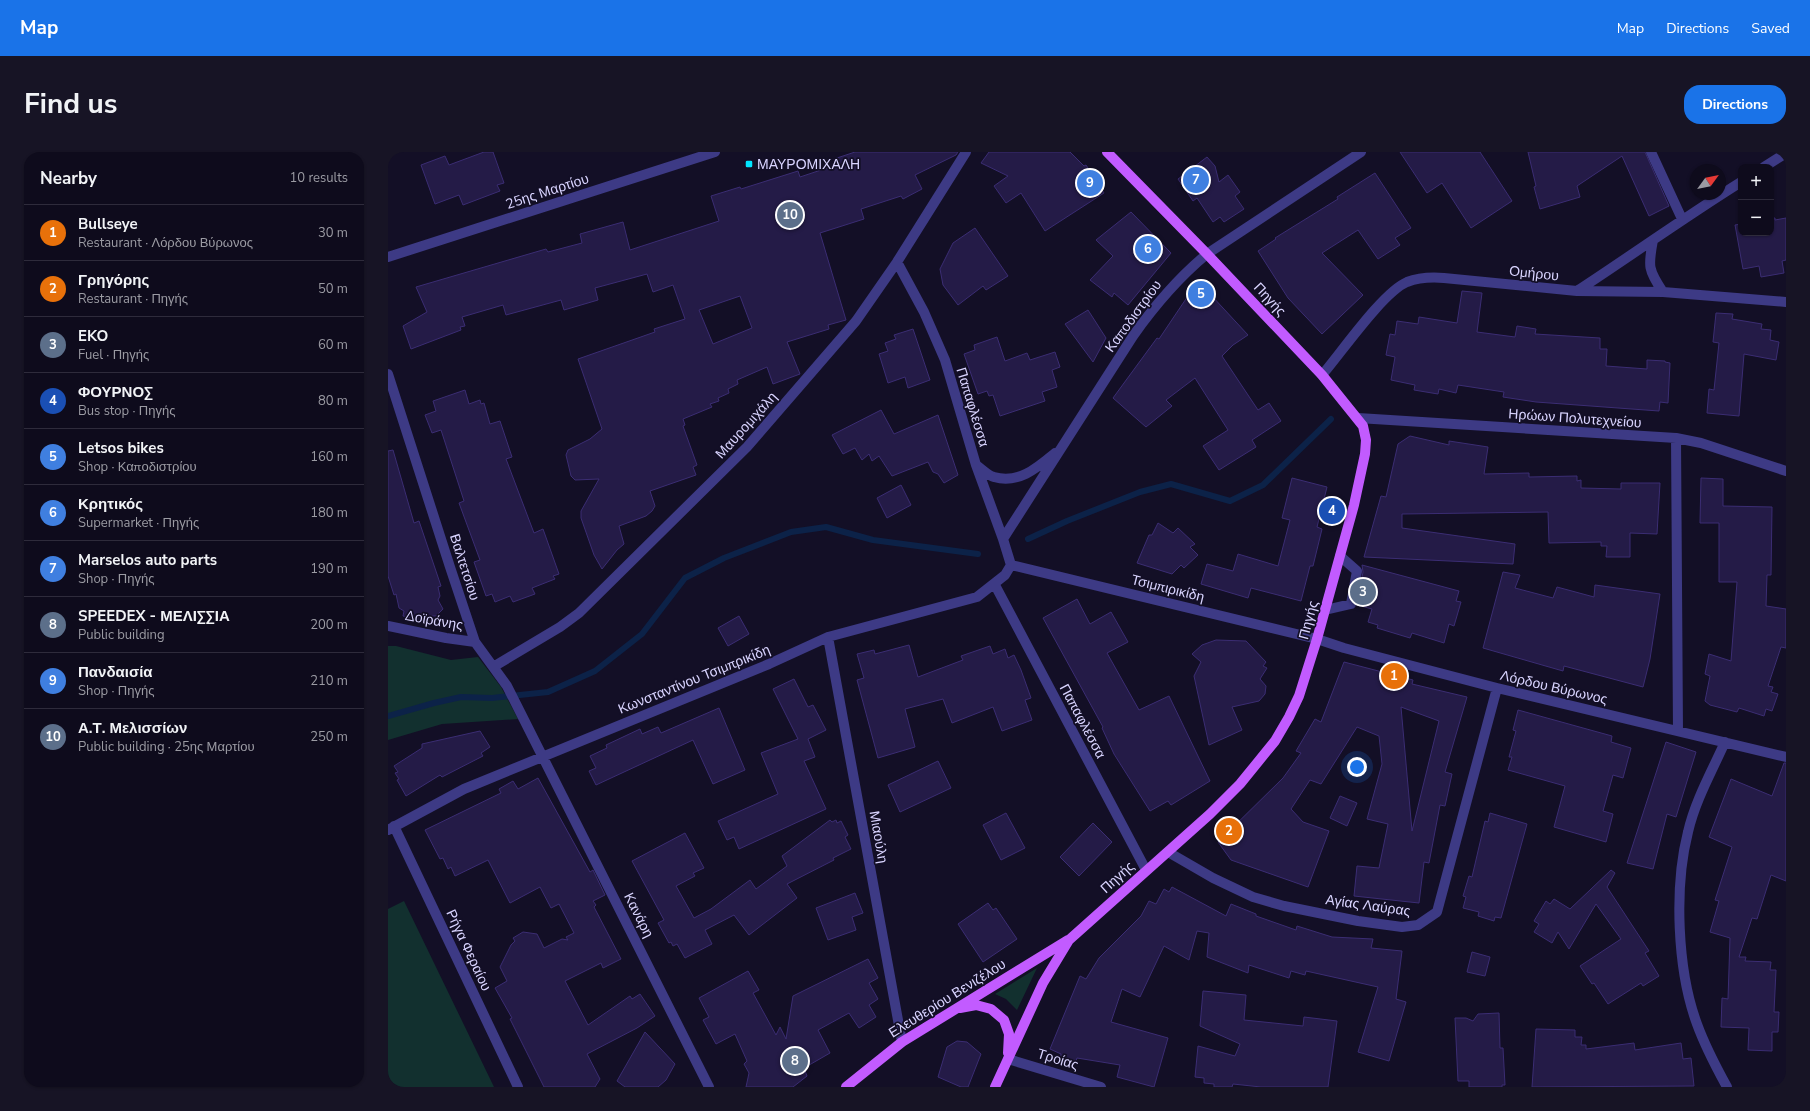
<!DOCTYPE html>
<html lang="en">
<head>
<meta charset="utf-8">
<style>
	body { margin:0; font-family:"Nunito Sans",sans-serif; background:#171425; color:#f1f3f6 }
	.controls { position:absolute; right:12px; top:12px; display:grid; overflow:hidden; border-radius:8px; box-shadow:0 1px 3px #0004 }
	.controls button { width:36px; height:36px; display:grid; place-items:center; padding:0; border:0; border-bottom:1px solid #2e2b3b; background:#0e0b1c; color:#f1f3f6; font:20px sans-serif }
	.compass { position:absolute; left:1302px; top:12px; width:36px; height:36px; border-radius:50%; background:#0e0b1c; box-shadow:0 1px 3px #0004; rotate:57deg }
	.you { position:absolute; left:969px; top:615px; width:14px; height:14px; margin:-10px; border:3px solid #fff; border-radius:50%; background:#1a73e8; box-shadow:0 0 0 6px #1a73e833 }
	.badge { display:grid; place-items:center; width:26px; height:26px; border-radius:50%; background:#1a73e8; color:#fff; font-size:13px; font-weight:700 }
	.pin { position:absolute; translate:-50% -50%; border:2px solid #fff; box-shadow:0 1px 4px #0006 }
	.list { margin:0; padding:0; list-style:none }
	h2 { display:flex; justify-content:space-between; align-items:center; height:52px; margin:0; padding:0 16px; font-size:17px }
	h2 small { font-size:13px; font-weight:400; color:#9b9ba3 }
	.list li { display:grid; grid-template-columns:26px 1fr auto; gap:12px; align-items:center; box-sizing:border-box; height:56px; padding:0 16px; border-top:1px solid #2e2b3b }
	.list b { display:block; font-size:15px; white-space:nowrap }
	.list p { margin:0; font-size:13px; white-space:nowrap; color:#9b9ba3 }
	.list em { font-size:13px; font-style:normal; color:#9b9ba3 }
	.map { position:relative; flex:none; width:1398px; height:935px; overflow:hidden; border-radius:16px }
	header { display:flex; align-items:center; gap:24px; box-sizing:border-box; height:56px; padding:0 20px; background:#1a73e8; color:#fff }
	header strong { font-size:19px }
	nav { display:flex; gap:22px; margin-inline-start:auto; font-size:14px }
	.intro { display:flex; align-items:center; justify-content:space-between; box-sizing:border-box; height:96px; padding:0 24px }
	h1 { margin:0; font-size:28px }
	.button { padding:10px 18px; border-radius:16px; background:#1a73e8; color:#fff; font-size:14px; font-weight:700 }
	main { display:flex; gap:24px; padding:0 24px }
	aside { flex:1; background:#0e0b1c; border-radius:16px; box-shadow:0 1px 3px #0004 }
	.map>svg:first-child { display:block }
	.green { fill:#12302f }
	.lines { fill:none; stroke-linecap:round; stroke-linejoin:round }
	.stream { stroke:#0c2248; stroke-width:6 }
	.building { fill:#241b47; stroke:#3b2d73; fill-rule:evenodd }
	.minor { stroke:#3d3a85; stroke-width:10 }
	.major { stroke:#c25bff; stroke-width:10 }
	.poi-dot { fill:#00e5ff; stroke:#130f26; stroke-width:1.5 }
	.labels { text-anchor:middle; stroke-width:3.5; stroke-linejoin:round; paint-order:stroke }
	.poi-label { font-size:14px; fill:#d9d4ff; stroke:#130f26; text-anchor:start }
	.street-label { font-size:14px; fill:#d9d4ff; stroke:#130f26 }
</style>
</head>
<body>
<header>
<strong>Map</strong>
<nav><a>Map</a><a>Directions</a><a>Saved</a></nav>
</header>
<div class="intro"><h1>Find us</h1><a class="button">Directions</a></div>
<main>
<aside>
<h2>Nearby<small>10 results</small></h2>
<ul class="list">
<li><span class="badge" style="background:#e8710a">1</span><div><b>Bullseye</b><p>Restaurant · Λόρδου Βύρωνος</p></div><em>30 m</em></li>
<li><span class="badge" style="background:#e8710a">2</span><div><b>Γρηγόρης</b><p>Restaurant · Πηγής</p></div><em>50 m</em></li>
<li><span class="badge" style="background:#5c6f8a">3</span><div><b>EKO</b><p>Fuel · Πηγής</p></div><em>60 m</em></li>
<li><span class="badge" style="background:#1a4fb4">4</span><div><b>ΦΟΥΡΝΟΣ</b><p>Bus stop · Πηγής</p></div><em>80 m</em></li>
<li><span class="badge" style="background:#3f7fe0">5</span><div><b>Letsos bikes</b><p>Shop · Καποδιστρίου</p></div><em>160 m</em></li>
<li><span class="badge" style="background:#3f7fe0">6</span><div><b>Κρητικός</b><p>Supermarket · Πηγής</p></div><em>180 m</em></li>
<li><span class="badge" style="background:#3f7fe0">7</span><div><b>Marselos auto parts</b><p>Shop · Πηγής</p></div><em>190 m</em></li>
<li><span class="badge" style="background:#5c6f8a">8</span><div><b>SPEEDEX - ΜΕΛΙΣΣΙΑ</b><p>Public building</p></div><em>200 m</em></li>
<li><span class="badge" style="background:#3f7fe0">9</span><div><b>Πανδαισία</b><p>Shop · Πηγής</p></div><em>210 m</em></li>
<li><span class="badge" style="background:#5c6f8a">10</span><div><b>Α.Τ. Μελισσίων</b><p>Public building · 25ης Μαρτίου</p></div><em>250 m</em></li>
</ul>
</aside>
<div class="map">
<svg width="1398" height="935" viewBox="0 0 1398 935">
	<rect width="100%" height="100%" fill="#130f26"/>
	<!-- green -->
	<path class="green" d="M 0,494 L 8,494 L 63,508 L 90,505 L 113,535 L 130,567 L 54,572 L 0,588 Z
		M 16,749 L 106,935 L 0,935 L 0,757 Z
		M 649,816 L 629,858 L 618,847 L 607,842 Z"/>
	<g class="lines">
		<!-- stream -->
		<path class="stream" d="M 640,387 L 679,369 L 752,340 L 783,332 L 842,349 L 875,333 L 943,267
			M 0,564 L 46,551 L 73,545 L 104,546 L 160,540 L 207,519 L 254,482 L 297,426 L 336,406 L 403,380 L 438,375 L 485,388 L 590,402"/>
	</g>
	<!-- building -->
	<path class="building" d="M 96,0 L 105,0 L 116,31 L 109,33 L 112,39 L 75,53 L 71,43 L 47,52 L 33,13 L 57,4 L 61,13 Z
		M 467,0 L 570,0 L 568,3 L 527,23 L 534,37 L 515,47 L 513,44 L 473,57 L 476,67 L 432,81 L 458,168 L 440,173 L 441,177 L 399,190 L 412,222 L 385,232 L 379,215 L 349,228 L 350,232 L 340,237 L 341,241 L 330,246 L 331,249 L 322,252 L 324,255 L 295,267 L 297,273 L 295,274 L 309,313 L 305,315 L 308,323 L 262,339 L 267,354 L 264,359 L 258,364 L 231,374 L 236,392 L 229,398 L 214,417 L 206,403 L 193,366 L 193,359 L 211,327 L 187,328 L 183,324 L 178,303 L 180,298 L 202,287 L 214,277 L 190,207 L 267,180 L 266,177 L 297,167 L 285,133 L 265,140 L 259,122 L 207,136 L 210,148 L 176,158 L 173,148 L 118,163 L 115,153 L 74,165 L 77,174 L 72,175 L 73,178 L 23,197 L 15,174 L 39,160 L 28,135 L 158,97 L 160,100 L 194,91 L 192,82 L 235,70 L 242,98 L 331,69 L 323,44 L 352,35 L 353,37 L 410,19 L 412,25 L 448,13 L 446,7 ZM 352,144 L 364,176 L 325,192 L 311,158 Z
		M 601,0 L 682,0 L 696,14 L 698,13 L 716,41 L 657,79 L 633,41 L 618,51 L 606,34 L 620,24 L 593,11 Z
		M 1012,0 L 1092,0 L 1124,49 L 1083,76 L 1054,31 L 1039,41 Z
		M 1140,0 L 1257,0 L 1281,54 L 1261,64 L 1234,4 L 1189,34 L 1192,45 L 1152,57 L 1146,35 L 1148,34 Z
		M 819,5 L 827,14 L 831,30 L 840,23 L 852,40 L 847,44 L 856,57 L 836,70 L 832,65 L 825,70 L 809,46 L 805,49 L 790,27 Z
		M 987,21 L 1023,76 L 1007,86 L 1012,93 L 990,107 L 970,78 L 934,101 L 975,143 L 934,182 L 900,146 L 870,99 L 888,87 L 887,86 L 950,47 L 949,45 Z
		M 743,60 L 783,101 L 740,153 L 726,141 L 724,145 L 702,128 L 725,104 L 708,88 Z
		M 1383,66 L 1387,66 L 1387,68 L 1398,66 L 1398,108 L 1394,109 L 1396,121 L 1373,125 L 1371,114 L 1355,117 L 1347,73 L 1353,72 L 1353,81 L 1383,81 Z
		M 587,76 L 620,124 L 598,138 L 595,134 L 570,153 L 555,133 L 552,117 L 565,91 Z
		M 810,129 L 860,183 L 845,193 L 834,204 L 870,258 L 881,251 L 893,269 L 864,288 L 868,295 L 831,318 L 815,294 L 840,278 L 807,226 L 778,248 L 784,254 L 758,275 L 725,246 L 769,186 L 771,187 Z
		M 1074,139 L 1094,141 L 1089,180 L 1127,185 L 1129,174 L 1148,177 L 1147,182 L 1212,186 L 1212,197 L 1219,197 L 1218,214 L 1259,217 L 1259,208 L 1277,209 L 1277,210 L 1282,211 L 1280,251 L 1272,250 L 1271,259 L 1148,250 L 1115,245 L 1116,240 L 1070,233 L 1068,241 L 1051,237 L 1050,242 L 1026,238 L 1027,233 L 1003,228 L 1007,205 L 998,203 L 1002,182 L 1007,183 L 1009,169 L 1030,172 L 1031,165 L 1069,171 Z
		M 700,158 L 718,186 L 705,210 L 677,172 Z
		M 1328,161 L 1345,162 L 1344,167 L 1374,172 L 1373,177 L 1383,178 L 1382,188 L 1391,190 L 1388,208 L 1356,202 L 1351,264 L 1319,261 L 1321,237 L 1326,238 L 1331,191 L 1325,190 Z
		M 525,177 L 542,228 L 520,236 L 517,225 L 500,231 L 491,202 L 500,199 L 497,191 L 508,187 L 506,183 Z
		M 609,185 L 617,209 L 639,201 L 642,208 L 667,200 L 672,215 L 664,218 L 669,235 L 654,240 L 657,249 L 612,264 L 605,243 L 601,244 L 599,239 L 590,242 L 576,202 L 587,198 L 586,193 Z
		M 77,238 L 81,252 L 92,248 L 93,252 L 96,251 L 102,272 L 112,269 L 124,305 L 118,307 L 146,381 L 155,377 L 171,422 L 165,424 L 167,427 L 144,436 L 147,442 L 125,450 L 122,444 L 107,450 L 104,442 L 98,444 L 86,410 L 92,408 L 71,351 L 76,349 L 53,278 L 44,281 L 37,263 L 48,259 L 45,249 Z
		M 493,258 L 506,282 L 550,263 L 570,323 L 556,331 L 550,322 L 545,320 L 540,310 L 504,324 L 491,304 L 484,309 L 481,302 L 474,308 L 467,296 L 455,302 L 444,283 Z
		M 1022,284 L 1061,293 L 1061,289 L 1100,295 L 1096,322 L 1141,321 L 1141,325 L 1189,324 L 1189,329 L 1193,328 L 1193,336 L 1233,337 L 1233,331 L 1272,331 L 1269,382 L 1242,381 L 1242,405 L 1218,405 L 1219,394 L 1213,394 L 1213,390 L 1161,391 L 1160,360 L 1014,362 L 1014,376 L 1127,392 L 1125,412 L 976,405 L 993,344 L 998,345 L 1010,292 Z
		M 5,298 L 26,371 L 31,369 L 53,434 L 50,435 L 52,444 L 50,448 L 55,457 L 48,464 L 33,464 L 31,468 L 15,464 L 16,459 L 11,456 L 8,442 L 6,443 L 0,424 L 0,299 Z
		M 904,326 L 939,335 L 929,375 L 934,377 L 925,414 L 922,414 L 913,449 L 863,436 L 860,446 L 813,432 L 819,412 L 845,419 L 850,402 L 890,414 L 902,368 L 894,366 Z
		M 1313,326 L 1335,327 L 1335,354 L 1384,355 L 1383,423 L 1379,423 L 1378,454 L 1398,457 L 1398,496 L 1393,495 L 1380,534 L 1385,535 L 1383,540 L 1390,542 L 1384,559 L 1378,557 L 1376,564 L 1351,556 L 1349,560 L 1322,553 L 1317,549 L 1322,524 L 1317,522 L 1321,502 L 1343,509 L 1349,430 L 1331,430 L 1331,371 L 1312,371 Z
		M 513,333 L 523,353 L 499,366 L 489,346 Z
		M 770,371 L 785,381 L 790,376 L 807,392 L 802,395 L 810,403 L 796,416 L 793,413 L 784,422 L 749,411 L 761,383 L 764,383 Z
		M 974,413 L 1071,439 L 1068,449 L 1073,450 L 1066,474 L 1061,472 L 1056,491 L 1024,481 L 1022,486 L 989,476 L 990,473 L 980,470 L 984,457 L 969,453 L 975,420 Z
		M 1115,420 L 1132,423 L 1127,436 L 1165,446 L 1169,435 L 1206,445 L 1207,433 L 1272,442 L 1262,507 L 1255,535 L 1176,514 L 1175,519 L 1095,496 Z
		M 689,447 L 702,472 L 723,460 L 740,490 L 719,501 L 751,558 L 781,544 L 822,629 L 783,653 L 780,649 L 762,659 L 726,602 L 714,576 L 715,575 L 655,466 Z
		M 351,464 L 361,482 L 340,494 L 330,476 Z
		M 828,488 L 858,489 L 878,510 L 875,514 L 879,516 L 872,527 L 878,534 L 877,542 L 871,549 L 844,555 L 854,578 L 821,593 L 806,524 L 813,510 L 804,502 L 814,493 Z
		M 521,493 L 530,525 L 575,508 L 573,504 L 602,494 L 605,502 L 617,497 L 620,506 L 626,503 L 633,518 L 643,546 L 637,548 L 644,568 L 614,579 L 605,555 L 564,571 L 555,547 L 517,557 L 527,595 L 490,606 L 469,528 L 476,526 L 469,502 L 486,498 L 487,502 Z
		M 956,510 L 1025,528 L 1024,532 L 1079,545 L 1057,620 L 1064,622 L 1057,654 L 1052,653 L 1041,711 L 1036,710 L 1031,751 L 966,744 L 969,714 L 991,716 L 1000,672 L 979,667 L 994,612 L 991,584 L 969,575 L 933,632 L 922,628 L 903,657 L 915,670 L 941,679 L 920,735 L 843,708 L 830,690 L 895,626 L 913,601 L 908,599 L 927,567 L 933,570 ZM 1013,555 L 1051,569 L 1024,679 Z
		M 406,527 L 420,555 L 425,553 L 438,578 L 420,587 L 427,605 L 416,609 L 438,657 L 351,697 L 346,685 L 339,688 L 330,669 L 390,642 L 373,601 L 410,587 L 385,537 Z
		M 331,556 L 357,618 L 325,632 L 305,588 L 208,633 L 201,619 L 208,616 L 202,604 L 219,596 L 218,593 L 252,577 L 254,582 L 270,575 L 273,581 Z
		M 1130,558 L 1224,584 L 1223,590 L 1243,596 L 1235,626 L 1225,623 L 1215,659 L 1225,662 L 1218,690 L 1166,675 L 1177,634 L 1120,618 L 1124,605 L 1121,605 L 1128,579 L 1125,578 Z
		M 92,579 L 102,595 L 93,601 L 95,604 L 54,625 L 52,623 L 18,644 L 9,628 L 11,627 L 7,621 L 10,620 L 6,614 L 34,596 L 34,592 Z
		M 1278,590 L 1308,600 L 1288,665 L 1279,662 L 1265,717 L 1239,711 Z
		M 550,609 L 563,636 L 512,660 L 500,633 Z
		M 1396,611 L 1398,611 L 1398,729 L 1383,723 L 1369,767 L 1364,766 L 1351,805 L 1358,805 L 1357,809 L 1383,810 L 1382,818 L 1388,818 L 1386,860 L 1391,860 L 1390,880 L 1384,880 L 1384,899 L 1360,898 L 1361,876 L 1333,875 L 1334,846 L 1340,847 L 1342,786 L 1322,780 L 1331,749 L 1327,748 L 1344,695 L 1321,685 L 1343,627 L 1384,644 Z
		M 150,626 L 202,720 L 205,718 L 217,743 L 205,749 L 208,753 L 206,755 L 233,807 L 215,816 L 213,811 L 177,829 L 200,873 L 242,844 L 244,847 L 252,842 L 267,864 L 249,876 L 199,902 L 212,927 L 207,935 L 156,935 L 122,867 L 124,866 L 107,836 L 119,829 L 112,815 L 123,793 L 127,789 L 125,786 L 135,780 L 149,782 L 156,796 L 174,787 L 180,788 L 178,785 L 186,781 L 171,752 L 163,756 L 152,735 L 122,751 L 100,708 L 67,724 L 63,715 L 60,717 L 55,706 L 52,707 L 37,678 L 113,641 L 111,637 L 125,629 L 130,637 Z
		M 952,644 L 969,651 L 959,674 L 942,666 Z
		M 618,661 L 637,696 L 613,708 L 595,673 Z
		M 1102,661 L 1139,672 L 1113,766 L 1107,765 L 1106,769 L 1090,764 L 1091,760 L 1075,756 L 1078,745 L 1075,744 L 1081,724 L 1084,725 L 1097,669 L 1100,670 Z
		M 442,668 L 444,670 L 448,668 L 449,671 L 453,669 L 460,683 L 457,685 L 463,697 L 445,706 L 446,708 L 399,732 L 409,746 L 361,783 L 346,763 L 317,778 L 324,792 L 297,806 L 289,792 L 285,794 L 283,790 L 281,791 L 270,771 L 276,768 L 244,709 L 297,681 L 316,716 L 305,721 L 307,724 L 288,734 L 306,766 L 323,757 L 362,728 L 368,737 L 399,714 L 394,704 Z
		M 705,671 L 724,690 L 691,724 L 672,705 Z
		M 1223,718 L 1227,721 L 1219,735 L 1261,799 L 1257,801 L 1271,824 L 1255,834 L 1253,831 L 1220,852 L 1206,831 L 1204,832 L 1192,814 L 1233,787 L 1208,752 L 1181,797 L 1170,780 L 1164,791 L 1146,780 L 1151,772 L 1146,769 L 1158,749 L 1162,752 L 1166,747 L 1182,757 Z
		M 784,735 L 838,764 L 843,752 L 868,762 L 868,764 L 908,778 L 909,774 L 944,785 L 985,787 L 983,796 L 1014,799 L 1008,847 L 1018,850 L 1001,909 L 970,900 L 990,835 L 918,819 L 917,823 L 903,819 L 901,826 L 861,813 L 860,821 L 819,805 L 821,781 L 809,779 L 801,808 L 776,794 L 752,845 L 734,837 L 723,870 L 780,886 L 766,935 L 729,925 L 732,913 L 689,906 L 687,912 L 672,909 L 673,902 L 662,897 L 692,824 L 698,827 L 711,806 L 753,764 L 761,749 L 768,752 L 776,737 L 781,740 Z
		M 467,741 L 475,761 L 464,765 L 468,778 L 440,788 L 428,756 Z
		M 600,751 L 605,758 L 608,756 L 629,787 L 595,810 L 570,772 Z
		M 1084,800 L 1102,805 L 1097,824 L 1079,820 Z
		M 480,807 L 490,826 L 481,831 L 490,847 L 481,853 L 488,865 L 471,876 L 461,861 L 430,878 L 442,901 L 416,916 L 419,924 L 405,935 L 358,935 L 361,921 L 356,912 L 359,909 L 347,882 L 328,892 L 315,868 L 321,865 L 311,846 L 360,819 L 371,838 L 365,841 L 388,883 L 392,875 L 398,887 L 405,844 Z
		M 815,839 L 858,843 L 856,868 L 915,874 L 916,865 L 949,869 L 940,935 L 873,935 L 845,932 L 844,935 L 826,935 L 826,932 L 816,931 L 816,926 L 807,925 L 810,894 L 847,904 L 852,892 L 812,874 Z
		M 1111,861 L 1112,896 L 1115,896 L 1117,933 L 1114,933 L 1114,935 L 1081,935 L 1081,929 L 1070,929 L 1067,866 L 1078,866 L 1085,869 L 1090,862 Z
		M 1148,877 L 1187,878 L 1187,885 L 1194,885 L 1193,893 L 1198,893 L 1198,897 L 1246,891 L 1247,898 L 1293,891 L 1295,907 L 1303,906 L 1306,934 L 1144,935 Z
		M 257,880 L 287,912 L 278,928 L 270,935 L 237,935 L 229,929 Z
		M 569,889 L 579,890 L 593,902 L 580,935 L 573,935 L 550,925 L 559,895 Z"/>
	<g class="lines">
		<!-- minor -->
		<path class="minor" d="M 1263,0 L 1294,67
			M 1376,15 L 1398,1
			M 1265,88 C 1260,114 1260,118 1275,140
			M 0,105 L 327,0
			M 509,110 L 536,160 L 557,208 L 588,313 L 615,387 L 623,413
			M 1189,139 C 1244,103 1297,65 1353,30
			M 0,222 L 62,415 L 87,490 L 119,534 L 321,935
			M 934,223 C 953,201 995,140 1019,130 C 1032,125 1043,125 1056,126 L 1189,139 L 1275,140 L 1398,150
			M 970,266 L 1288,286 L 1313,291 L 1398,319
			M 1288,286 L 1290,579
			M 588,313 C 594,317 600,324 606,325 C 631,332 649,316 667,301
			M 615,387 L 745,184 C 767,153 790,126 819,102 L 973,0
			M 623,413 L 929,487 L 956,496 L 1109,536 L 1398,605
			M 607,433 L 758,718
			M 937,458 L 963,452 L 969,419 L 952,404
			M 0,474 L 58,486 L 87,490
			M 440,485 L 514,890
			M 105,515 L 172,475 L 191,461 L 359,295 L 468,169 L 509,110 L 578,0
			M 1337,590 C 1324,619 1307,649 1300,680 C 1286,735 1289,818 1309,872 C 1317,894 1328,915 1339,935
			M 6,674 L 130,935
			M 0,678 L 76,637 L 381,512 L 440,485 L 589,445 L 617,423 L 623,413
			M 780,700 L 825,726 L 865,745 L 896,754 L 970,769 L 1014,775 L 1030,773 L 1049,760 L 1109,536
			M 620,907 L 713,935"/>
		<!-- major -->
		<path class="major" d="M 572,856 L 588,853 L 603,857 L 616,868 L 621,882 L 620,901
			M 458,935 L 514,890 L 680,788
			M 607,935 L 655,831 L 681,788 L 822,662 L 852,632 L 887,589 L 901,565 L 911,544 L 929,487 L 966,353 L 977,302 L 978,288 L 975,274 L 934,223 L 819,102 L 719,0"/>
	</g>
	<!-- markers -->
	<rect class="poi-dot" x="357" y="8" width="8" height="8" rx="2"/>
	<g class="labels">
		<!-- poi labels -->
		<g class="poi-label">
			<text x="369" y="17">ΜΑΥΡΟΜΙΧΑΛΗ</text>
		</g>
		<!-- street labels -->
		<g class="street-label">
			<text transform="translate(159 39) rotate(-18)" y="5">25ης Μαρτίου</text>
			<text transform="translate(1146 121) rotate(6)" y="5">Ομήρου</text>
			<text transform="translate(882 147) rotate(47)" y="5">Πηγής</text>
			<text transform="translate(745 164) rotate(-54)" y="5">Καποδιστρίου</text>
			<text transform="translate(585 255) rotate(73)" y="5">Παπαφλέσσα</text>
			<text transform="translate(1187 266) rotate(4)" y="5">Ηρώων Πολυτεχνείου</text>
			<text transform="translate(358 273) rotate(-48)" y="5">Μαυρομιχάλη</text>
			<text transform="translate(77 415) rotate(72)" y="5">Βαλτετσίου</text>
			<text transform="translate(780 436) rotate(14)" y="5">Τσιμπιρικίδη</text>
			<text transform="translate(46 468) rotate(10)" y="5">Δοϊράνης</text>
			<text transform="translate(920 468) rotate(-75)" y="5">Πηγής</text>
			<text transform="translate(306 527) rotate(-22)" y="5">Κωνσταντίνου Τσιμπρικίδη</text>
			<text transform="translate(1166 535) rotate(13)" y="5">Λόρδου Βύρωνος</text>
			<text transform="translate(695 569) rotate(62)" y="5">Παπαφλέσσα</text>
			<text transform="translate(491 685) rotate(80)" y="5">Μιαούλη</text>
			<text transform="translate(729 725) rotate(-42)" y="5">Πηγής</text>
			<text transform="translate(980 753) rotate(8)" y="5">Αγίας Λαύρας</text>
			<text transform="translate(251 763) rotate(63)" y="5">Κανάρη</text>
			<text transform="translate(81 798) rotate(65)" y="5">Ρήγα Φεραίου</text>
			<text transform="translate(559 846) rotate(-32)" y="5">Ελευθερίου Βενιζέλου</text>
			<text transform="translate(670 907) rotate(17)" y="5">Τροίας</text>
		</g>
	</g>
</svg>
<div class="controls">
<button>+</button>
<button>−</button>
</div>
<svg class="compass" viewBox="-18 -18 36 36"><path d="M0-13l5 13h-10z" fill="#e53935"/><path d="M0 13l5-13h-10z" fill="#9b9ba3"/></svg>
<div class="you"></div>
<div class="pin badge" style="left:1006px;top:524px;background:#e8710a">1</div>
<div class="pin badge" style="left:841px;top:679px;background:#e8710a">2</div>
<div class="pin badge" style="left:975px;top:440px;background:#5c6f8a">3</div>
<div class="pin badge" style="left:944px;top:359px;background:#1a4fb4">4</div>
<div class="pin badge" style="left:813px;top:142px;background:#3f7fe0">5</div>
<div class="pin badge" style="left:760px;top:97px;background:#3f7fe0">6</div>
<div class="pin badge" style="left:808px;top:28px;background:#3f7fe0">7</div>
<div class="pin badge" style="left:407px;top:909px;background:#5c6f8a">8</div>
<div class="pin badge" style="left:702px;top:31px;background:#3f7fe0">9</div>
<div class="pin badge" style="left:402px;top:63px;background:#5c6f8a">10</div>
</div>
</main>
</body>
</html>
